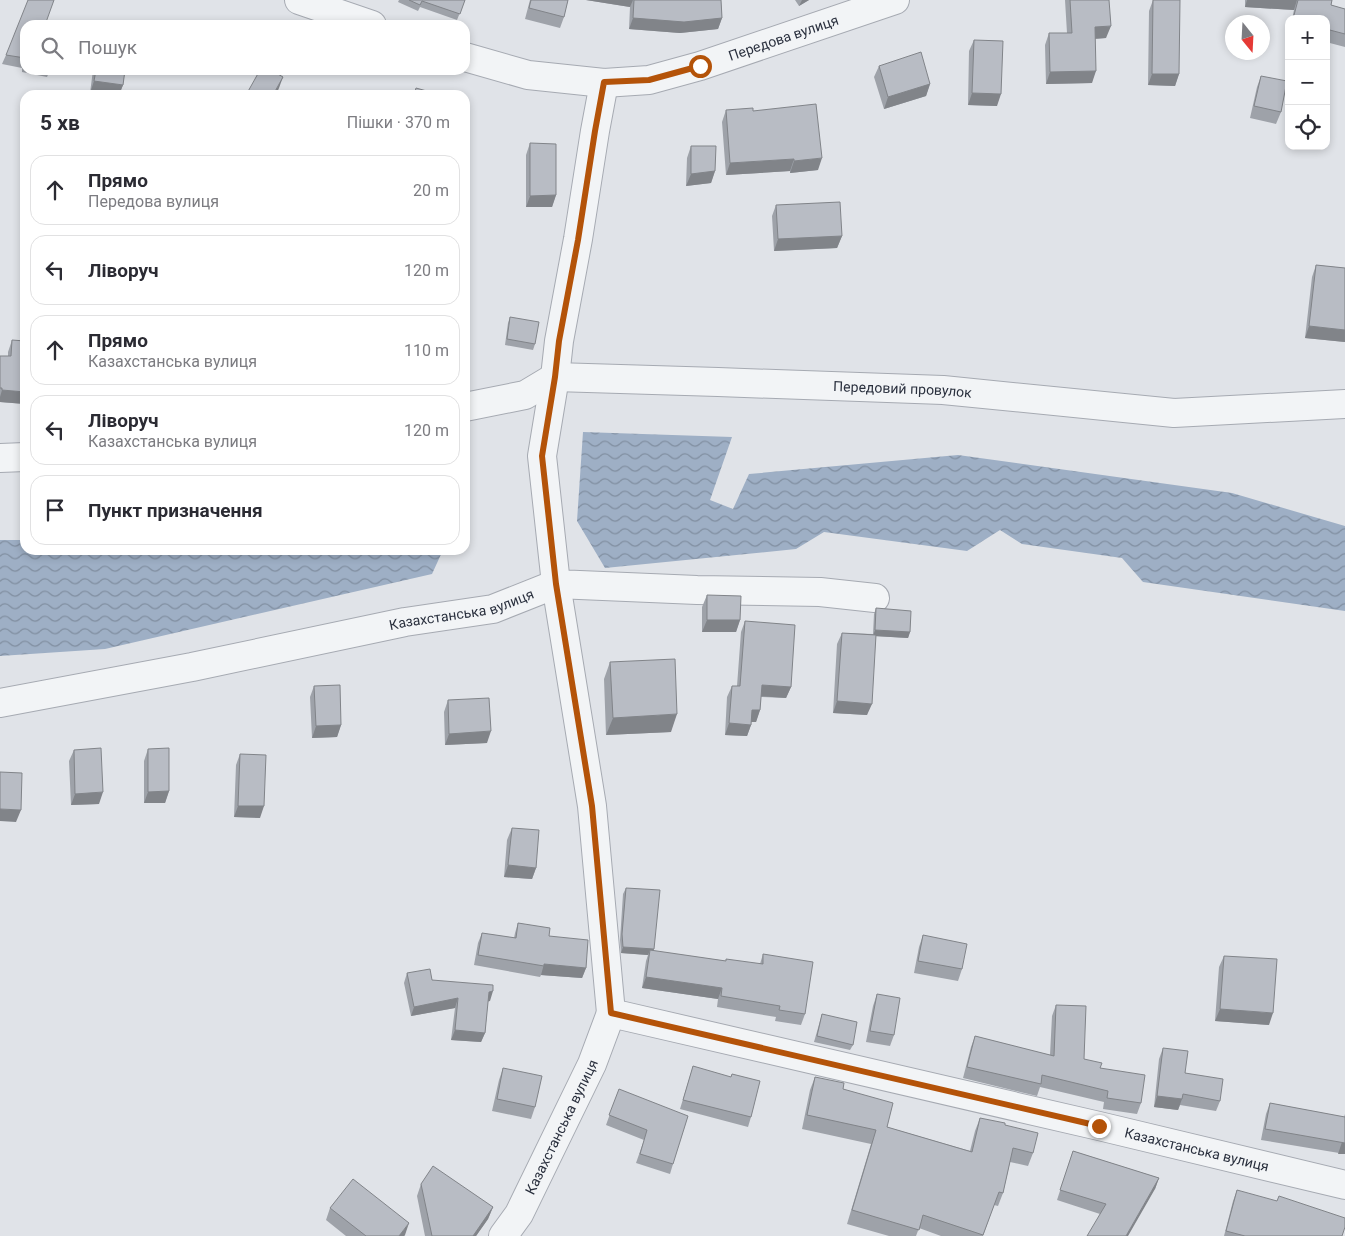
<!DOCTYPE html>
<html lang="uk">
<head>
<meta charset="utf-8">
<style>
	body { margin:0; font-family:Roboto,sans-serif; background:#f2f2f3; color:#2b2b33 }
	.controls { position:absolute; right:15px; top:15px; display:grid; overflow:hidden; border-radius:10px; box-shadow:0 2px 8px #0003 }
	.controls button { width:45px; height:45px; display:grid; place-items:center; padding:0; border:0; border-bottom:1px solid #e1e1e2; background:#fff; color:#2b2b33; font:25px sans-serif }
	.compass { position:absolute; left:1225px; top:15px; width:45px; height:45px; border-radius:50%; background:#fff; box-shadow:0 2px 8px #0003; rotate:162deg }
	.stop { position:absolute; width:15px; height:15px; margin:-11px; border:4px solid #b45309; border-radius:50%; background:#fff }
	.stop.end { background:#b45309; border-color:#fff; box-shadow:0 1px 5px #0008 }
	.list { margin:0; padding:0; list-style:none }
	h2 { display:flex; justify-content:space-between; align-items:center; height:65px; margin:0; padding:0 20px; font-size:21px }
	h2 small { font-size:16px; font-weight:400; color:#7c7c81 }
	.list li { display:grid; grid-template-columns:32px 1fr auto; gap:15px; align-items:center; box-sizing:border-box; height:70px; margin:0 10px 10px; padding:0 10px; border:1px solid #e1e1e2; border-radius:15px }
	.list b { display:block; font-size:19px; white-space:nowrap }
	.list p { margin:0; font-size:16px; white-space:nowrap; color:#7c7c81 }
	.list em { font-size:16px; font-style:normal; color:#7c7c81 }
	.icon { flex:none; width:28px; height:28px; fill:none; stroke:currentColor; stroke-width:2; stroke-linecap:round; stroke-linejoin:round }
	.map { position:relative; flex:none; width:1345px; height:1236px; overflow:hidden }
	.search { position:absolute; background:#fff; box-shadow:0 2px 8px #0003; left:20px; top:20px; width:450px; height:55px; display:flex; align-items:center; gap:12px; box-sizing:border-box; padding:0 18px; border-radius:15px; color:#7c7c81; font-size:19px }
	.panel { position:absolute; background:#fff; box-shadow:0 2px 8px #0003; left:20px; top:90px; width:450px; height:465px; border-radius:15px }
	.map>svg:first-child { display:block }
	.water { fill:url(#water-waves) }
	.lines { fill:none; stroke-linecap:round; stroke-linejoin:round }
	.minor-casing { stroke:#a6aab2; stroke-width:30 }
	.minor { stroke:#f2f4f6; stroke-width:28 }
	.wall { fill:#9ea2a9 }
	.shaded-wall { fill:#818489 }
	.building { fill:#b8bcc4; stroke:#818489 }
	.route { stroke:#b45309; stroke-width:6 }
	.labels { text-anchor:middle; stroke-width:4; stroke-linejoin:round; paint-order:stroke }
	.street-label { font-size:14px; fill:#2a303e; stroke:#eff2f5 }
</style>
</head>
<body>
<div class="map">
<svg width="1345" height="1236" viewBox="0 0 1345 1236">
	<defs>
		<pattern id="water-waves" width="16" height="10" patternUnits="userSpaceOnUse" patternTransform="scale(1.25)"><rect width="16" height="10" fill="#9eafc5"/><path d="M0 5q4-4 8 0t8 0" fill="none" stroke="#818fa1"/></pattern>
	</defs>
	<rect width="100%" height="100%" fill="#e0e3e8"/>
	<!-- water -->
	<path class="water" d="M 583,432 L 732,437 L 710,500 L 733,509 L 749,474 L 958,455 L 1232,493 L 1345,526 L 1345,611 L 1143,582 L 1122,558 L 1022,544 L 1000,530 L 967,551 L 824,532 L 796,549 L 605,568 L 577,521 Z
		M 0,540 L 25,540 L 25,550 L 443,550 L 432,574 L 105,649 L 0,656 Z"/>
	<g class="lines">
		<defs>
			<g id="minor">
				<path d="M 299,0 L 372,25"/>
				<path id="s1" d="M 465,57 L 528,75 L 604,83 L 649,80 L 700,66 L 895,0"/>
				<path d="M 604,83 L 595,131 L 578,239 L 559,341 L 555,377 L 542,456 L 556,584 L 697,590 L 820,592 L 875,598"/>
				<path id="s2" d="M 465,407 L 525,395 L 555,377 L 718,382 L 943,390 L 1174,413 L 1345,404"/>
				<path d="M 0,458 L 25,457"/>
				<path id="s3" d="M 0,703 L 192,667 L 405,622 L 493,609 L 556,584 L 592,806 L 611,1013 L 1099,1126 L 1345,1185"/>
				<path id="s4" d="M 503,1236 L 519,1214 L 592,1064 L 611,1013"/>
			</g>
		</defs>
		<!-- minor casing -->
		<use href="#minor" class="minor-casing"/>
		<!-- minor -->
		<use href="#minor" class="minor"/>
	</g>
	<!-- wall -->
	<path class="wall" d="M 399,0 L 465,0 L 457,20 L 420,7 L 418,11 L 398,2 Z
		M 530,0 L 568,0 L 564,17 L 560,28 L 525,19 Z
		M 586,0 L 721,0 L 722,18 L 718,29 L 680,33 L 629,29 L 630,7 Z
		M 795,0 L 809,0 L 799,6 Z
		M 1065,0 L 1109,0 L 1106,38 L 1095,39 L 1092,83 L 1046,84 L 1045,45 L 1049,33 L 1067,33 Z
		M 1153,0 L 1179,74 L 1175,86 L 1148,85 L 1149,11 Z
		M 1245,0 L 1332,0 L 1331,5 L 1345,9 L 1345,47 L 1326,42 L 1326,19 L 1292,19 L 1294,10 L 1245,7 Z
		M 25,25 L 25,70 L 50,70 L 47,77 L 22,72 L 22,68 L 2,64 L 6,55 Z
		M 974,40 L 997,106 L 968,105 L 969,51 Z
		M 879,66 L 930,84 L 926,96 L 884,109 L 874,77 Z
		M 93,70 L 125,70 L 123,85 L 119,95 L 105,95 L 90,93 Z
		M 1261,76 L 1281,112 L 1276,124 L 1250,118 L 1257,87 Z
		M 726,110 L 753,111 L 818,170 L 790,173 L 790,171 L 726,175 L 722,122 Z
		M 530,143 L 556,195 L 552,207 L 526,207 L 526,155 Z
		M 691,146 L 715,171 L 711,183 L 686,186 L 687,158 Z
		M 776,205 L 842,236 L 837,248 L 774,251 L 772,216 Z
		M 1316,265 L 1345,268 L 1345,342 L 1305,338 L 1312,277 Z
		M 510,317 L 535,344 L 533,350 L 505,345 L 508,323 Z
		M 12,340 L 25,404 L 0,402 L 0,356 L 8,356 L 8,352 Z
		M 707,595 L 740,620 L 736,632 L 702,632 L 702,607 Z
		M 876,608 L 910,632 L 908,638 L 876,636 L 867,715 L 833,713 L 837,644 L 842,633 L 873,634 L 874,614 Z
		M 745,621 L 791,687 L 786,698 L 761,697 L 760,710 L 756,722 L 751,722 L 751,725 L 747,736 L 725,735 L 727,697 L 732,686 L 737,686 L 741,632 Z
		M 610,662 L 671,732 L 606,735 L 604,679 Z
		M 314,686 L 341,725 L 337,737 L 312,738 L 310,697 Z
		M 448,700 L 487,743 L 445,745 L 444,712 Z
		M 148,749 L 169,791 L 165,803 L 144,803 L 144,761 Z
		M 74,750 L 99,804 L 71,805 L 69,761 Z
		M 240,754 L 260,818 L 234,817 L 236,765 Z
		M 512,828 L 536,868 L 532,879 L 504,877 L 507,840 Z
		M 626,888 L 653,951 L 726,961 L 760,964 L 763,954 L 805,1014 L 801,1025 L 775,1021 L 776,1017 L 717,1007 L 718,999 L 642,988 L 646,961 L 648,955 L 621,953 L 620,940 L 623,894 Z
		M 518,923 L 549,936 L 586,968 L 582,978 L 541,975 L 540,977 L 474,965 L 478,943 L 482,933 L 514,938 L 515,933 Z
		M 923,935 L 962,969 L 958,981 L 914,973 L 919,947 Z
		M 1224,956 L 1269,1025 L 1215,1021 L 1219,967 Z
		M 407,973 L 432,980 L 490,1001 L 488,1001 L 485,1033 L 481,1042 L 451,1040 L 455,1008 L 411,1016 L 404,983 Z
		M 877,994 L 894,1035 L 890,1046 L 866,1042 L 873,1006 Z
		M 1056,1005 L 1084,1059 L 1100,1068 L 1141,1103 L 1137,1114 L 1103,1109 L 1104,1102 L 1040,1087 L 1037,1096 L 963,1078 L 971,1047 L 975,1036 L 1050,1055 L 1052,1016 Z
		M 822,1014 L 853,1045 L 850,1050 L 814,1042 Z
		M 1163,1048 L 1185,1073 L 1220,1101 L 1216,1111 L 1180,1105 L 1178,1110 L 1154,1107 L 1159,1059 Z
		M 693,1066 L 751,1117 L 748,1127 L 680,1109 Z
		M 503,1068 L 535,1107 L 531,1119 L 492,1111 L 499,1080 Z
		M 815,1077 L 843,1089 L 887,1127 L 970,1151 L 975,1131 L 980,1118 L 1005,1125 L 1033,1153 L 1028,1166 L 1010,1162 L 1003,1193 L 998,1206 L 994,1205 L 983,1236 L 941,1236 L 919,1228 L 916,1236 L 889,1236 L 847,1224 L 871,1144 L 802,1129 L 810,1090 Z
		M 619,1089 L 673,1164 L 670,1174 L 636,1163 L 644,1140 L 606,1125 Z
		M 1270,1103 L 1344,1117 L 1345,1114 L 1345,1154 L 1261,1140 L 1266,1114 Z
		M 1073,1151 L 1159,1178 L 1155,1189 L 1100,1214 L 1057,1200 Z
		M 421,1184 L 493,1207 L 488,1219 L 476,1236 L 425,1236 L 417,1196 Z
		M 1237,1190 L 1342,1236 L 1224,1236 L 1233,1201 Z
		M 330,1208 L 405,1235 L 404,1236 L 346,1236 L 326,1220 Z"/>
	<!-- shaded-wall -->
	<path class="shaded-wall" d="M 586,0 L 633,0 L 630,7 Z
		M 802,0 L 809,0 L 799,6 Z
		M 1247,0 L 1297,0 L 1294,10 L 1245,7 Z
		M 633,18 L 722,18 L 718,29 L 680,33 L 629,29 Z
		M 1111,26 L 1106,38 L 1090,39 L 1095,27 Z
		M 1096,71 L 1092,83 L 1046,84 L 1050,72 Z
		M 1152,74 L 1179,74 L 1175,86 L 1148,85 Z
		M 283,77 L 279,88 L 276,95 L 273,95 Z
		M 94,81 L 123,85 L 119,95 L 105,95 L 90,93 Z
		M 930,84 L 926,96 L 884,109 L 888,97 Z
		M 972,93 L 1001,94 L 997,106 L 968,105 Z
		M 822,158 L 818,170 L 790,173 L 794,161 Z
		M 794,159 L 790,171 L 726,175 L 730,163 Z
		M 715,171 L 711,183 L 686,186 L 691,174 Z
		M 556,195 L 552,207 L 526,207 L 530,196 Z
		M 842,236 L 837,248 L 774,251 L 778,239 Z
		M 1309,326 L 1345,330 L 1345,342 L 1305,338 Z
		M 2,390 L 25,392 L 25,404 L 0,402 L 0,397 Z
		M 707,620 L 740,620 L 736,632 L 702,632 Z
		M 875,630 L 910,632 L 908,638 L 873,636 Z
		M 762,685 L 791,687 L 786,698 L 757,696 Z
		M 837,701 L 872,704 L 867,715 L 833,713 Z
		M 752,710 L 760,710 L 756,722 L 748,722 Z
		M 677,714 L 671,732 L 606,735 L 613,718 Z
		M 729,723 L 751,725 L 747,736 L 725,735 Z
		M 341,725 L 337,737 L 312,738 L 316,726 Z
		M 491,731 L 487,743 L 445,745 L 449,734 Z
		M 169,791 L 165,803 L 144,803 L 148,792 Z
		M 103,792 L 99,804 L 71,805 L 75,794 Z
		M 238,806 L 264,806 L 260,818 L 234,817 Z
		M 0,809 L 21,810 L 16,822 L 0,821 Z
		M 508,865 L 536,868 L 532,879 L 504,877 Z
		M 623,947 L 654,949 L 652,955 L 650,950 L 648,955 L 621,953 Z
		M 544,964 L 586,968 L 582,978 L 541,975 Z
		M 646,977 L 722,988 L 718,999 L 642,988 Z
		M 493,991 L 490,1001 L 486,1002 L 489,992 Z
		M 458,998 L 455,1008 L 411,1016 L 414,1007 Z
		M 1220,1009 L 1273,1013 L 1269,1025 L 1215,1021 Z
		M 455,1030 L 485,1033 L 481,1042 L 451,1040 Z
		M 1157,1096 L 1182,1099 L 1178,1110 L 1154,1107 Z
		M 1342,1142 L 1345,1143 L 1345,1154 L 1338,1154 Z
		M 1159,1178 L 1155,1189 L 1128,1236 L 1126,1236 Z
		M 493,1207 L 488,1219 L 476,1236 L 473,1236 Z
		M 409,1223 L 405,1235 L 404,1236 L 399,1236 Z"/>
	<!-- building -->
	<path class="building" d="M 28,0 L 54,0 L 45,25 L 25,25 L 25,58 L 6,55 Z
		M 409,0 L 465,0 L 460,14 L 422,1 L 420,5 Z
		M 531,0 L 568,0 L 564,17 L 529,8 Z
		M 634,0 L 721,0 L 722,18 L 684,22 L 633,18 Z
		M 1070,0 L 1109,0 L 1111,26 L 1095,27 L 1096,71 L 1050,72 L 1049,33 L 1072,33 Z
		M 1153,0 L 1180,0 L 1179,74 L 1152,74 Z
		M 1298,0 L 1332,0 L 1331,5 L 1345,9 L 1345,34 L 1326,29 L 1326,19 L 1293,19 Z
		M 974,40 L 1003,41 L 1001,94 L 972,93 Z
		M 921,52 L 930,84 L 888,97 L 879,66 Z
		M 96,70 L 125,70 L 123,85 L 94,81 Z
		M 260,70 L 271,70 L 283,77 L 273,95 L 246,95 Z
		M 1261,76 L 1287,81 L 1281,112 L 1254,106 Z
		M 416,88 L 441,95 L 414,95 Z
		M 816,104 L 822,158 L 794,161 L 794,159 L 730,163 L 726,110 L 753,108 L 753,111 Z
		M 530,143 L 556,144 L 556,195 L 530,196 Z
		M 691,146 L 716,146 L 715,171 L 691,174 Z
		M 840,202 L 842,236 L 778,239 L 776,205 Z
		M 1316,265 L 1345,268 L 1345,330 L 1309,326 Z
		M 510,317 L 539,322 L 535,344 L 507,339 Z
		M 12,340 L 25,341 L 25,392 L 2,390 L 2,388 L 0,388 L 0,356 L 11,356 Z
		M 707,595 L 741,596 L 740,620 L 707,620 Z
		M 876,608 L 911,611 L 910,632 L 875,630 Z
		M 745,621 L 795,625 L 791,687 L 762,685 L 760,710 L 752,710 L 751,725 L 729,723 L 732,686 L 740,686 Z
		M 842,633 L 876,635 L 872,704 L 837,701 Z
		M 675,659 L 677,714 L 613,718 L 610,662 Z
		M 340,685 L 341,725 L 316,726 L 314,686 Z
		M 489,698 L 491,731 L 449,734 L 448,700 Z
		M 101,748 L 103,792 L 75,794 L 74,750 Z
		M 169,748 L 169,791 L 148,792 L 148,749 Z
		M 240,754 L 266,755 L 264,806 L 238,806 Z
		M 0,772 L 22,773 L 21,810 L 0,809 Z
		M 512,828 L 539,830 L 536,868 L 508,865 Z
		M 626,888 L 660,890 L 654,949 L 623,947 L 622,934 Z
		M 518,923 L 550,928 L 549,936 L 588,940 L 586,968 L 544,964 L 544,966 L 478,955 L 482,933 L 516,938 Z
		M 923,935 L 967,944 L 962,969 L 918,961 Z
		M 650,950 L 726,961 L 726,959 L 763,964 L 763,954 L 813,962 L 805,1014 L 779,1010 L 780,1006 L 721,996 L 722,988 L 646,977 Z
		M 1224,956 L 1277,959 L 1273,1013 L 1220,1009 Z
		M 430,969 L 432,980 L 493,985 L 493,991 L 489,992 L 485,1033 L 455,1030 L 458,998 L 414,1007 L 407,973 Z
		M 877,994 L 900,998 L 894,1035 L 870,1031 Z
		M 1056,1005 L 1086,1006 L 1084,1059 L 1102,1063 L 1100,1068 L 1145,1075 L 1141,1103 L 1107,1098 L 1108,1091 L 1042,1075 L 1041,1084 L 967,1067 L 975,1036 L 1054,1056 Z
		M 822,1014 L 857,1022 L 853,1045 L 817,1036 Z
		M 1163,1048 L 1188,1051 L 1185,1073 L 1223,1079 L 1220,1101 L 1183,1094 L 1182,1099 L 1157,1096 Z
		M 693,1066 L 731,1077 L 732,1074 L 760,1081 L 751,1117 L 683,1100 Z
		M 503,1068 L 542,1076 L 535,1107 L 497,1099 Z
		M 815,1077 L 844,1083 L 843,1089 L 893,1103 L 887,1127 L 972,1152 L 980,1118 L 1005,1123 L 1005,1125 L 1038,1133 L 1033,1153 L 1013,1148 L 1003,1193 L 999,1192 L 983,1235 L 923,1215 L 919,1230 L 852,1210 L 876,1130 L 807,1115 Z
		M 619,1089 L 688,1116 L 673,1164 L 640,1154 L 647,1130 L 609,1115 Z
		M 1270,1103 L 1345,1117 L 1345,1143 L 1265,1129 Z
		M 1073,1151 L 1159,1178 L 1126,1236 L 1087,1236 L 1106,1204 L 1060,1190 Z
		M 433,1166 L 493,1207 L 473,1236 L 432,1236 L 421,1184 Z
		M 353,1179 L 409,1223 L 399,1236 L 366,1236 L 330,1208 Z
		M 1237,1190 L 1277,1201 L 1279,1196 L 1345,1218 L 1345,1227 L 1342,1236 L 1245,1236 L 1226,1231 Z"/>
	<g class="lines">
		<!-- route -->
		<path class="route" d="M 700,66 L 649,80 L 604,82 L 595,131 L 578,240 L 559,341 L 555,377 L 542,456 L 556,584 L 592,806 L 611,1013 L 1099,1126"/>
	</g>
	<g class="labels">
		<!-- street labels -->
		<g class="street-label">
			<text dy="5" stroke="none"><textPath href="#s1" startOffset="328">Передова вулиця</textPath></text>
			<text dy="5" stroke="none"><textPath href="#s2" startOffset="444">Передовий провулок</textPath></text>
			<text dy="5" stroke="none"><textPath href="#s3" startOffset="471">Казахстанська вулиця</textPath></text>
			<text dy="5" stroke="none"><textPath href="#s4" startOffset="124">Казахстанська вулиця</textPath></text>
			<text dy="5" stroke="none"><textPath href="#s3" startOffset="1604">Казахстанська вулиця</textPath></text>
		</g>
	</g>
</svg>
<div class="controls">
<button>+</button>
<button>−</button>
<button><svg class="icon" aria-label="locate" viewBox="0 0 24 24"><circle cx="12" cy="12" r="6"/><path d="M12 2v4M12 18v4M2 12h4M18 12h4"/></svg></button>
</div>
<svg class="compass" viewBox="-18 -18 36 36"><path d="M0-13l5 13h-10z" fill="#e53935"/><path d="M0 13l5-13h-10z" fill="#7c7c81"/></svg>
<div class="stop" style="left:700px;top:66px"></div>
<div class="stop end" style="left:1099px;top:1126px"></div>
<div class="search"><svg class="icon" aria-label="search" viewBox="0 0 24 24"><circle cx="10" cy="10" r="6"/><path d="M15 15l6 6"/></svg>Пошук</div>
<section class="panel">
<h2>5 хв<small>Пішки · 370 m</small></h2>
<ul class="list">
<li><svg class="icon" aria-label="ahead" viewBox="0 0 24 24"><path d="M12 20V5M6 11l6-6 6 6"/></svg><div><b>Прямо</b><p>Передова вулиця</p></div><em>20 m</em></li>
<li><svg class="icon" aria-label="left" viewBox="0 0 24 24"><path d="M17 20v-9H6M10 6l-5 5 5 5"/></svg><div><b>Ліворуч</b></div><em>120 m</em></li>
<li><svg class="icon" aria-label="ahead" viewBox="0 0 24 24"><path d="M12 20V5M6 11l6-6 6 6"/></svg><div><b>Прямо</b><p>Казахстанська вулиця</p></div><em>110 m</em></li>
<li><svg class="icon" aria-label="left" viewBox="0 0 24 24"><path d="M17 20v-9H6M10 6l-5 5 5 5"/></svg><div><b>Ліворуч</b><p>Казахстанська вулиця</p></div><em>120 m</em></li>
<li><svg class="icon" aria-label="arrive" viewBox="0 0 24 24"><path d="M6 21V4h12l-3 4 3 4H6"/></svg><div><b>Пункт призначення</b></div></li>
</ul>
</section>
</div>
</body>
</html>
